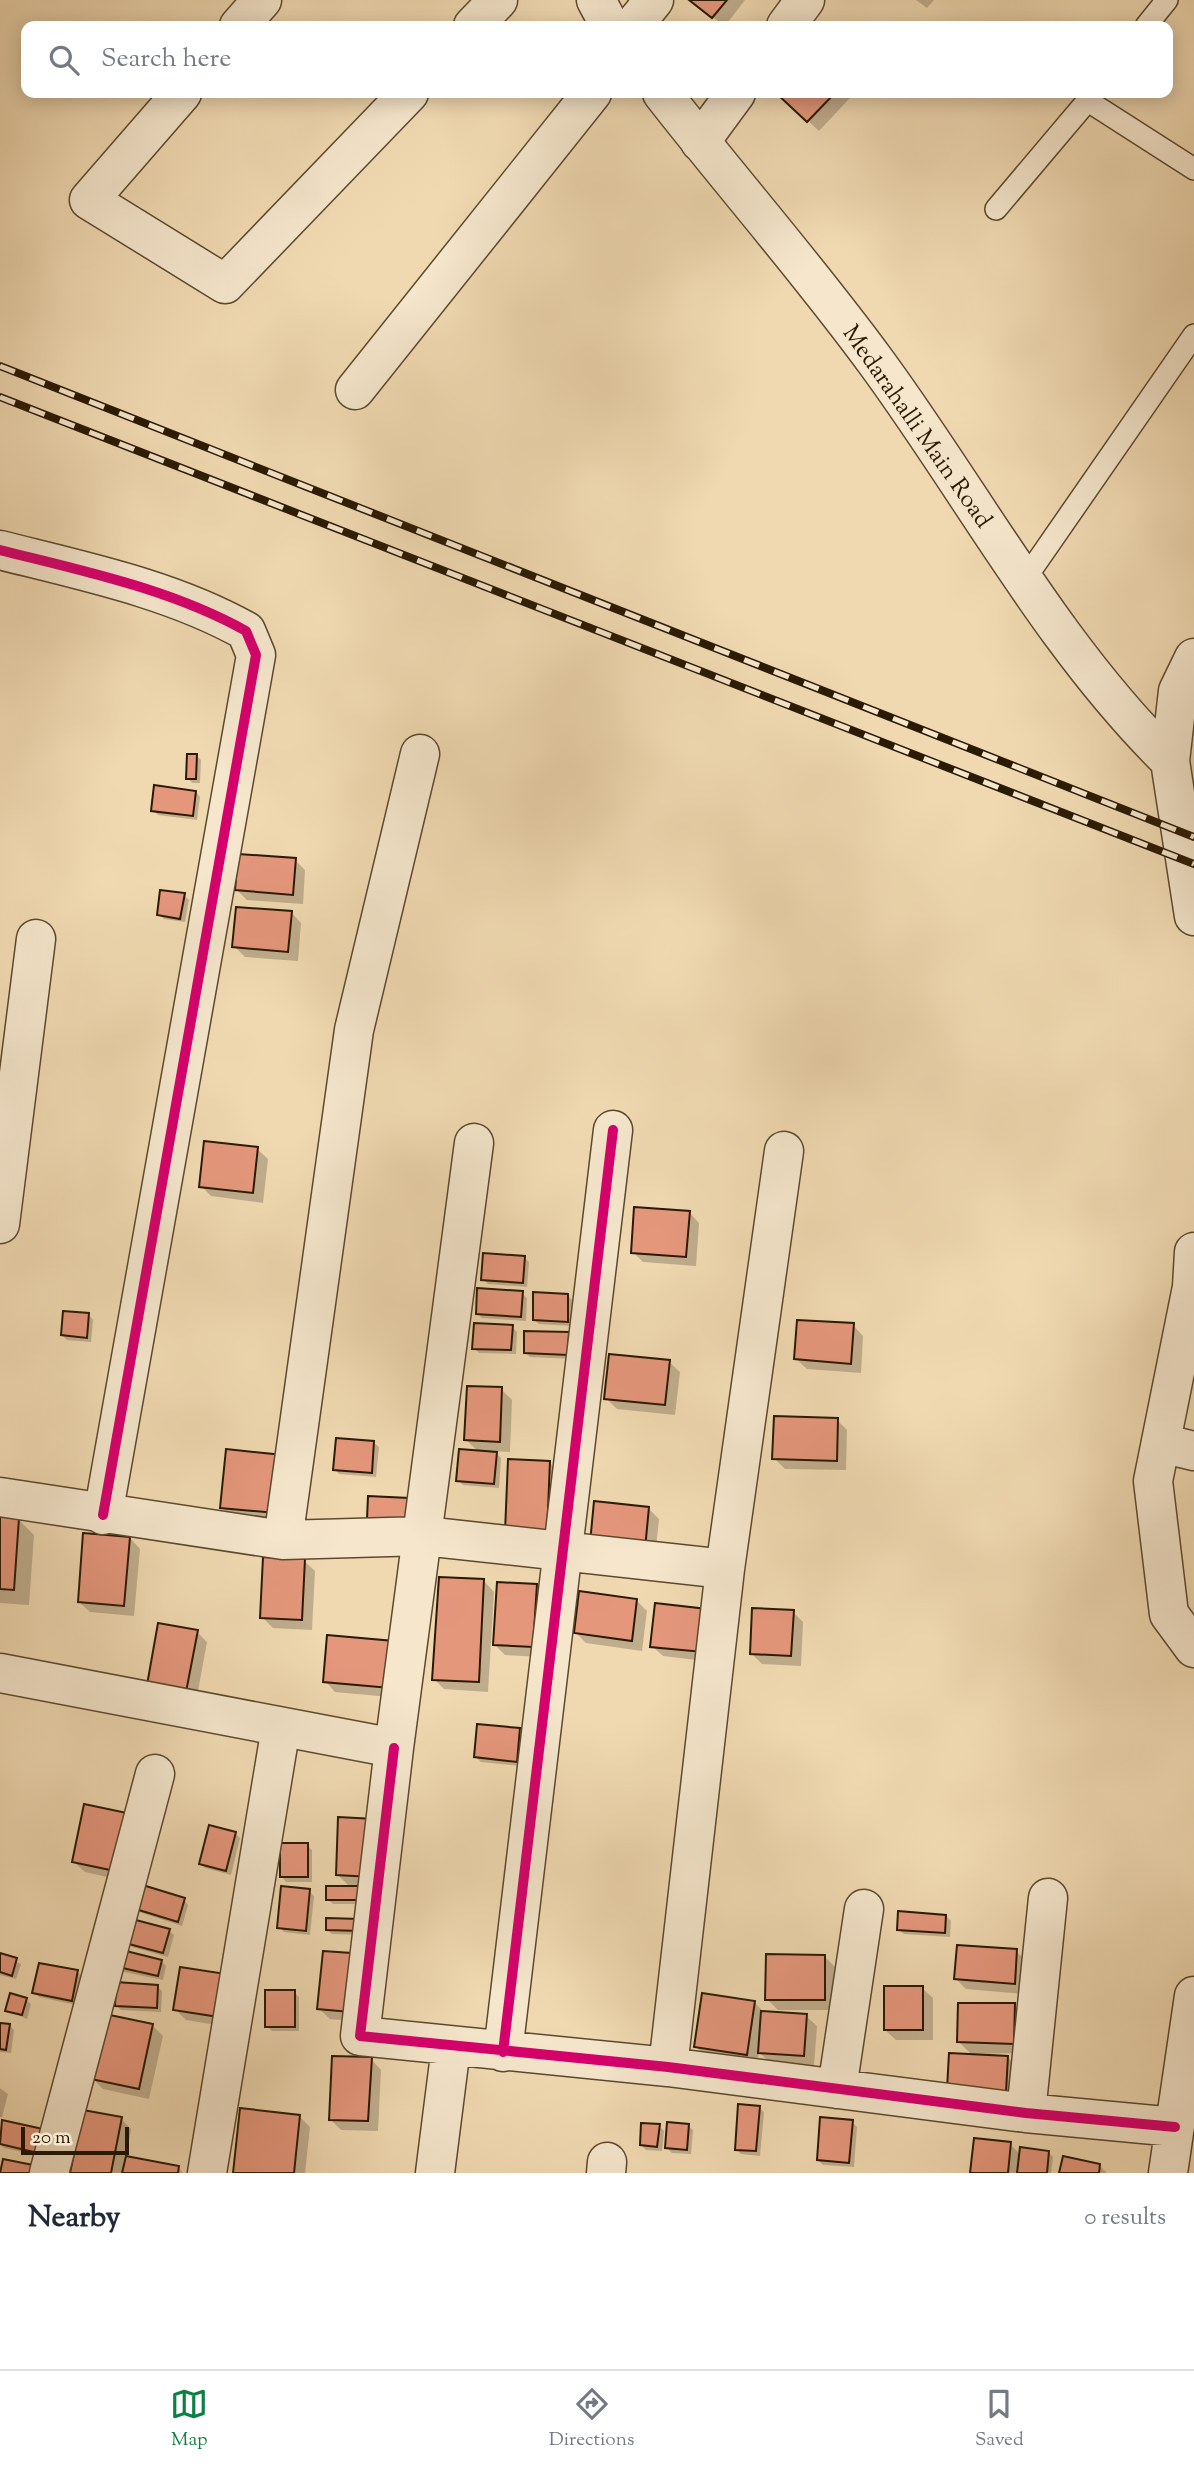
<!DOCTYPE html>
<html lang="en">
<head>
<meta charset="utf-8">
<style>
	body { margin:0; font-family:"Sorts Mill Goudy",serif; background:#f6f6f7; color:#1f2937 }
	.scale { position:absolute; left:21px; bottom:18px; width:108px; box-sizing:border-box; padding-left:7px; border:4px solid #2a1903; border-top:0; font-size:19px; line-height:24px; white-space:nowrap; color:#2a1903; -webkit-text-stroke:5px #f5e6cc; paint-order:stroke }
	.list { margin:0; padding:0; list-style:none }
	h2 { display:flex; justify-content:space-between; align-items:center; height:91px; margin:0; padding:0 28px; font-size:30px }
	h2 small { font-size:23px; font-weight:400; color:#747a83 }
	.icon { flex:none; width:38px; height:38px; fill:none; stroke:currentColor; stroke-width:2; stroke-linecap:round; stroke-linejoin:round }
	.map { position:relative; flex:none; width:1194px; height:2173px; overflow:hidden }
	.search { position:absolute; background:#fff; box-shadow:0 4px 18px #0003; left:21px; right:21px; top:21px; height:77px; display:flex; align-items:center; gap:18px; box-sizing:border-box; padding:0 24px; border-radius:14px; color:#747a83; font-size:26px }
	.sheet { height:196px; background:#fff }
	nav { display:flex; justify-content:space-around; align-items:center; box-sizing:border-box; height:98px; border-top:2px solid #e0e1e3; background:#fff; font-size:19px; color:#747a83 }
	nav a { display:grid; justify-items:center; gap:4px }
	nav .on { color:#0b8043 }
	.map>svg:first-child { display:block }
	.shadow { fill:#0003 }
	.building { fill:#e5977c; stroke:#2a1903; stroke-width:2 }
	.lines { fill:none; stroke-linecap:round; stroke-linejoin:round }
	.service-casing { stroke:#5c492e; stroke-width:24 }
	.minor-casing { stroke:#5c492e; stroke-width:41 }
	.tertiary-casing { stroke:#5c492e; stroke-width:41 }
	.service { stroke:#f5e6cc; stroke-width:21 }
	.minor { stroke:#f5e6cc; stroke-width:38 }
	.tertiary { stroke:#f5e6cc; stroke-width:38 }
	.rail-casing { stroke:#2a1903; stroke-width:8 }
	.rail { stroke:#f5e6cc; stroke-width:5; stroke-dasharray:16; stroke-linecap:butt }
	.cycleway-casing { stroke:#f5e6cc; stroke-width:15 }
	.cycleway { stroke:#d6006c; stroke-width:10 }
	.labels { text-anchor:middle; stroke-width:5; stroke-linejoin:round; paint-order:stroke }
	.street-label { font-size:24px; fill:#2a1903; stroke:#f5e6cc }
</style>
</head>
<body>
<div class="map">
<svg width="1194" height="2173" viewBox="0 0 1194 2173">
	<rect width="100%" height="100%" fill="#f0d9b1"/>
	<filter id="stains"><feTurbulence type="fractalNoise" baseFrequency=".00286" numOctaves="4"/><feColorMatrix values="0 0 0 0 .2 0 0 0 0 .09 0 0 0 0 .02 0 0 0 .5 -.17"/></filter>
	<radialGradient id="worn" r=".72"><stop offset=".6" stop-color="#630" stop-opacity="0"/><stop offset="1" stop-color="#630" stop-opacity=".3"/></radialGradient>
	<!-- shadow -->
	<path class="shadow" d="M 689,0 L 745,0 L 725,26 Z
		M 916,0 L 934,0 L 927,8 Z
		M 779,93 L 845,93 L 850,98 L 819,131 Z
		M 196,755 L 201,760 L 200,783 L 192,783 L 188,778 Z
		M 196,792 L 200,797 L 197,820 L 158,815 L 153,810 Z
		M 295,860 L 305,870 L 303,904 L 247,900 L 237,890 Z
		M 184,895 L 189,900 L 185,922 L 164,919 L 159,914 Z
		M 291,912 L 301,923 L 298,961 L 245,957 L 234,946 Z
		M 257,1149 L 268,1159 L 263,1203 L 211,1196 L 201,1186 Z
		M 689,1212 L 699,1223 L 696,1266 L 643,1262 L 633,1252 Z
		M 524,1257 L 529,1262 L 527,1287 L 488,1284 L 483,1279 Z
		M 522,1293 L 527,1298 L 526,1321 L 482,1318 L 477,1313 Z
		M 568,1296 L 573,1301 L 572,1326 L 539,1324 L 534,1320 Z
		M 89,1315 L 93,1320 L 91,1342 L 67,1340 L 62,1335 Z
		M 853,1325 L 863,1336 L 861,1373 L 807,1369 L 796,1359 Z
		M 512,1327 L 517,1332 L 516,1354 L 479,1353 L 474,1348 Z
		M 568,1333 L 573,1338 L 573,1359 L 530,1357 L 526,1353 Z
		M 669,1362 L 680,1372 L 675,1415 L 617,1409 L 606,1398 Z
		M 501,1389 L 512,1400 L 510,1452 L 494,1451 L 501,1458 L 499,1488 L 463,1485 L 458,1480 L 479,1452 L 466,1440 Z
		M 837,1420 L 847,1430 L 846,1470 L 785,1469 L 774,1458 Z
		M 374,1443 L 379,1447 L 376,1477 L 339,1474 L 335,1470 Z
		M 227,1451 L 287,1523 L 232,1518 L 222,1507 Z
		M 549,1462 L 560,1473 L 557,1544 L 517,1542 Z
		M 648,1508 L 659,1519 L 655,1558 L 602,1553 Z
		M 0,1518 L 18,1519 L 34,1535 L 29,1605 L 0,1603 Z
		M 130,1538 L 140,1549 L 134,1616 L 90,1612 L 79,1602 Z
		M 304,1561 L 315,1571 L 312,1630 L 273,1628 L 262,1617 Z
		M 484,1581 L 494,1592 L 488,1692 L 444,1689 L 434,1679 Z
		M 536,1586 L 546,1596 L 542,1657 L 505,1655 L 491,1641 L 495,1641 Z
		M 636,1600 L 647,1611 L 642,1651 L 586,1643 L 576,1633 Z
		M 706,1610 L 713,1662 L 663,1656 L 652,1646 Z
		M 793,1612 L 803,1622 L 801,1666 L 762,1664 L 752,1654 Z
		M 197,1632 L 207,1642 L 196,1702 L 159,1695 Z
		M 328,1636 L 400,1698 L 335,1692 L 325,1681 Z
		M 519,1730 L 524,1735 L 521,1766 L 481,1762 L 476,1757 Z
		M 85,1806 L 125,1881 L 85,1872 L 74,1862 Z
		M 374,1821 L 366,1904 L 333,1904 L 328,1900 L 351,1888 L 337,1874 Z
		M 235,1833 L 240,1838 L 231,1875 L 205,1868 L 201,1863 Z
		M 307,1845 L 312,1850 L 312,1882 L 286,1882 L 282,1877 Z
		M 309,1891 L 314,1896 L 310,1935 L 284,1932 L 279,1927 Z
		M 184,1900 L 188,1905 L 182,1926 L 136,1911 L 131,1906 Z
		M 946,1916 L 951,1921 L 950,1937 L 904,1934 L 899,1930 Z
		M 328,1919 L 364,1935 L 332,1934 L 327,1930 Z
		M 169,1931 L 174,1935 L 168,1957 L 132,1947 L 127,1942 Z
		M 1016,1951 L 1027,1962 L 1025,1994 L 966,1989 L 956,1979 Z
		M 324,1952 L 371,2023 L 330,2019 L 319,2009 Z
		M 0,1955 L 21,1964 L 16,1979 L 0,1975 Z
		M 825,1957 L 835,1967 L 835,2010 L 778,2010 L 767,1999 Z
		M 161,1961 L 166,1966 L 163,1980 L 124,1972 L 119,1967 Z
		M 182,1969 L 229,2027 L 186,2020 L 175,2009 Z
		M 77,1972 L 82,1977 L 76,2005 L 39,1997 L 34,1992 Z
		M 157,1986 L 162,1991 L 161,2012 L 121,2010 L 116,2005 Z
		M 922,1988 L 933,1998 L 933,2040 L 896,2040 L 885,2030 Z
		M 294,1992 L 299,1997 L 299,2031 L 272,2031 L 267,2026 Z
		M 26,2000 L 31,2004 L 27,2019 L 7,2010 Z
		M 755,2003 L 765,2013 L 806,2016 L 817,2026 L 814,2066 L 770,2063 L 759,2052 L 757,2064 L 707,2057 L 696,2047 Z
		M 1014,2005 L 1024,2016 L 1024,2053 L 971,2054 L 959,2042 Z
		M 0,2024 L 9,2025 L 14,2030 L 11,2053 L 0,2052 Z
		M 153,2026 L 163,2036 L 149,2099 L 103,2089 L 92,2078 Z
		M 1007,2057 L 1018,2068 L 1016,2102 L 949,2088 Z
		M 371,2059 L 381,2070 L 378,2131 L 341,2130 L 330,2119 Z
		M 0,2088 L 8,2094 L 2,2117 L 0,2117 Z
		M 759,2108 L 764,2112 L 760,2156 L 741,2154 L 737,2150 Z
		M 300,2117 L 310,2127 L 305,2173 L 235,2173 Z
		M 121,2119 L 131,2129 L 126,2158 L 178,2168 L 183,2173 L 72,2173 Z
		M 3,2122 L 42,2156 L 4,2148 L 0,2144 Z
		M 852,2122 L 857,2127 L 854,2167 L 823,2165 L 818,2160 Z
		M 659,2126 L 664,2131 L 662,2151 L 646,2150 L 641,2145 Z
		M 688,2126 L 693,2130 L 691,2154 L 672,2153 L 667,2148 Z
		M 1010,2144 L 1021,2155 L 1049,2153 L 1053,2157 L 1051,2173 L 971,2173 Z
		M 1100,2166 L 1107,2173 L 1061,2173 Z"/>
	<!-- building -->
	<path class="building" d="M 689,0 L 727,0 L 712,18 Z
		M 776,93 L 835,93 L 807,122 Z
		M 187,754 L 197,754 L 196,779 L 186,779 Z
		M 154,785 L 196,791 L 193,816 L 151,811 Z
		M 238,854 L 296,858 L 293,895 L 235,890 Z
		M 160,890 L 185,893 L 180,919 L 157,915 Z
		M 236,907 L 292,911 L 288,952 L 232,947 Z
		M 204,1141 L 258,1147 L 253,1193 L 199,1187 Z
		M 634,1207 L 690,1211 L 686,1257 L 631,1253 Z
		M 483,1253 L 525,1256 L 523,1283 L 481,1280 Z
		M 477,1288 L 523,1291 L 521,1317 L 476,1314 Z
		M 533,1292 L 568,1294 L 568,1322 L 533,1320 Z
		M 63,1311 L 89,1313 L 87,1338 L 61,1335 Z
		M 797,1320 L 854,1323 L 851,1364 L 794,1359 Z
		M 474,1323 L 513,1325 L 511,1350 L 472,1349 Z
		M 524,1331 L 569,1332 L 568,1355 L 524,1353 Z
		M 609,1354 L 670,1360 L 665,1405 L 604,1399 Z
		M 467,1386 L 502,1387 L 500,1442 L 464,1440 Z
		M 774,1416 L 838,1418 L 837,1461 L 772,1459 Z
		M 336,1438 L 374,1441 L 372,1473 L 333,1470 Z
		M 226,1449 L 283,1455 L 277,1513 L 220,1508 Z
		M 459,1449 L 497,1452 L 494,1484 L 456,1481 Z
		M 508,1459 L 550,1461 L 547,1534 L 505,1532 Z
		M 368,1496 L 409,1498 L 407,1521 L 367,1519 Z
		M 594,1501 L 649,1507 L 645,1549 L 590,1543 Z
		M 0,1516 L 19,1518 L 14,1590 L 0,1589 Z
		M 83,1533 L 130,1537 L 124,1606 L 78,1602 Z
		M 263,1557 L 305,1559 L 302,1620 L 260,1618 Z
		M 439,1577 L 484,1579 L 479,1682 L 432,1680 Z
		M 497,1582 L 537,1584 L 533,1647 L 493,1645 Z
		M 579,1591 L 637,1599 L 632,1641 L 574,1633 Z
		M 655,1603 L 707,1609 L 703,1652 L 650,1647 Z
		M 752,1608 L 794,1610 L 791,1656 L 750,1654 Z
		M 158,1623 L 198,1630 L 186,1692 L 147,1685 Z
		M 327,1635 L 394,1641 L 390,1688 L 323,1682 Z
		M 477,1724 L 520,1728 L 517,1762 L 474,1757 Z
		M 84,1804 L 127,1813 L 115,1871 L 72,1862 Z
		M 338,1817 L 375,1819 L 372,1877 L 336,1875 Z
		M 209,1825 L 236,1832 L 226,1871 L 199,1864 Z
		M 280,1843 L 308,1843 L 308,1877 L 280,1877 Z
		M 136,1883 L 185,1898 L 178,1922 L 129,1907 Z
		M 281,1886 L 310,1889 L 306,1931 L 277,1928 Z
		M 326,1886 L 362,1886 L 362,1900 L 326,1900 Z
		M 898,1911 L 946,1915 L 945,1933 L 897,1930 Z
		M 326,1918 L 360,1919 L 360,1931 L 326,1930 Z
		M 132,1919 L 170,1929 L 163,1953 L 125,1943 Z
		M 957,1945 L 1017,1949 L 1015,1984 L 954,1979 Z
		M 122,1950 L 162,1960 L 158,1976 L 118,1967 Z
		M 323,1951 L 366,1954 L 362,2013 L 317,2009 Z
		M 0,1953 L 17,1958 L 12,1976 L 0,1972 Z
		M 766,1954 L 825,1955 L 825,2000 L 765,2000 Z
		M 39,1963 L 78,1970 L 72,2001 L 32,1993 Z
		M 180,1967 L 226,1974 L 219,2017 L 173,2010 Z
		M 116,1982 L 158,1985 L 157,2008 L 115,2006 Z
		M 884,1986 L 923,1986 L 923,2030 L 884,2030 Z
		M 265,1990 L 295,1990 L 295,2027 L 265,2027 Z
		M 10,1993 L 27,1998 L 22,2015 L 5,2011 Z
		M 702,1993 L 755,2001 L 747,2055 L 694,2047 Z
		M 958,2003 L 1015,2003 L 1014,2044 L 957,2042 Z
		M 761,2011 L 807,2014 L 804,2056 L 758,2053 Z
		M 105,2014 L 153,2024 L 139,2089 L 91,2079 Z
		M 0,2023 L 10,2024 L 6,2050 L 0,2049 Z
		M 949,2053 L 1008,2056 L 1006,2092 L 947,2089 Z
		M 332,2056 L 372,2057 L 368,2121 L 329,2120 Z
		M 738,2104 L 760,2106 L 756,2151 L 735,2150 Z
		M 240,2108 L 300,2115 L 294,2173 L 233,2173 Z
		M 83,2110 L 122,2117 L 111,2173 L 70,2173 Z
		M 820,2117 L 853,2120 L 849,2163 L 817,2160 Z
		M 2,2120 L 43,2129 L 38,2153 L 0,2144 Z
		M 667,2122 L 689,2124 L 687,2150 L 665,2148 Z
		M 641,2123 L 660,2124 L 657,2147 L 640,2145 Z
		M 974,2138 L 1011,2142 L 1008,2173 L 970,2173 Z
		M 1020,2147 L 1049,2151 L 1047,2173 L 1017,2173 Z
		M 126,2156 L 179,2166 L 178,2173 L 122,2173 Z
		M 1063,2156 L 1100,2164 L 1099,2173 L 1059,2173 Z
		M 3,2159 L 38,2166 L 36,2173 L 0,2173 Z"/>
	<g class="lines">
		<defs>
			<path id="service" d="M 1146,26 L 1167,0
				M 1088,101 L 1194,169
				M 996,209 L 1094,93
				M 1025,579 L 1194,335"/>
			<path id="minor" d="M 239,26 L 262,0
				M 473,26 L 498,0
				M 633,26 L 654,0
				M 786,26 L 805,0
				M 182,93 L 89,200 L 225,284 L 409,93
				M 700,142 L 736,93
				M 355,390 L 592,93
				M 0,550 C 83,571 171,589 246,631 L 256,655 L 103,1515
				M 0,1224 L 36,939
				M 1161,1443 L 1194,1451
				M 0,1497 L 283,1540 L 424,1536 L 725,1569
				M 283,1540 L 354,1030 L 420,754
				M 0,1673 L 394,1748 L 474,1143
				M 394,1748 L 360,2036 L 668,2067 L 1026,2113 L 1175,2127
				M 503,2052 L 613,1130
				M 668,2067 L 725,1569 L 784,1151
				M 837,2089 L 864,1909
				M 1026,2113 L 1048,1898
				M 49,2173 L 155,1774
				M 207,2173 L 281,1727
				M 435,2173 L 451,2047
				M 606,2173 L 607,2162
				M 1168,2173 L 1194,1996"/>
			<path id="tertiary" d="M 596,0 L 610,26
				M 662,93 C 732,183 808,269 876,362 C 973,494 1052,645 1170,761
				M 1194,658 L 1178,691 L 1170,761 L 1194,916
				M 1194,1252 L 1192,1287 L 1153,1481 L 1169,1614 L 1194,1648"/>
		</defs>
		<!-- service casing -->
		<use href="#service" class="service-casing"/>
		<!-- minor casing -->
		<use href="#minor" class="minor-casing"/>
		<!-- tertiary casing -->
		<use href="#tertiary" class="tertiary-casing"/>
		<!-- service -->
		<use href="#service" class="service"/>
		<!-- minor -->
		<use href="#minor" class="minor"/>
		<!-- tertiary -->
		<use href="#tertiary" class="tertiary"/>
		<defs>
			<path id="rail" d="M 0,366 L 1194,837
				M 0,397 L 1194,864"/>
		</defs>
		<!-- rail casing -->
		<use href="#rail" class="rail-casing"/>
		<!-- rail -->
		<use href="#rail" class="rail"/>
		<defs>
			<path id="cycleway" d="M 0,550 C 83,571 171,589 246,631 L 256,655 L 103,1515
				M 394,1748 L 360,2036 L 668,2067 L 1026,2113 L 1175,2127
				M 503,2052 L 613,1130"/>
		</defs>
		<!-- cycleway casing -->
		<use href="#cycleway" class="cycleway-casing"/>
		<!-- cycleway -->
		<use href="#cycleway" class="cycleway"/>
	</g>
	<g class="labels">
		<!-- street labels -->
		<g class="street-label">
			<text transform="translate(918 426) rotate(55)" y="8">Medarahalli Main Road</text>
		</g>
	</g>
	<rect width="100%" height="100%" filter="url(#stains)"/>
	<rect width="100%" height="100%" fill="url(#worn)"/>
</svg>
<div class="scale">20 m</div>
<div class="search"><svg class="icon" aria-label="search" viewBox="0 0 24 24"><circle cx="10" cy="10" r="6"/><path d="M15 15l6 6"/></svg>Search here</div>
</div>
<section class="sheet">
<h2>Nearby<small>0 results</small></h2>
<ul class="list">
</ul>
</section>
<nav>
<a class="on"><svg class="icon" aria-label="map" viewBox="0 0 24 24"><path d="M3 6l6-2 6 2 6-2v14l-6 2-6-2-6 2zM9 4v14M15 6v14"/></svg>Map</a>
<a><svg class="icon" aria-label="directions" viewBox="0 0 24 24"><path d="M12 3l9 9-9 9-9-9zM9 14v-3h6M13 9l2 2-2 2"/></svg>Directions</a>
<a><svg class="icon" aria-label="saved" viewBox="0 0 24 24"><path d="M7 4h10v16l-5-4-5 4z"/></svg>Saved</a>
</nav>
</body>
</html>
